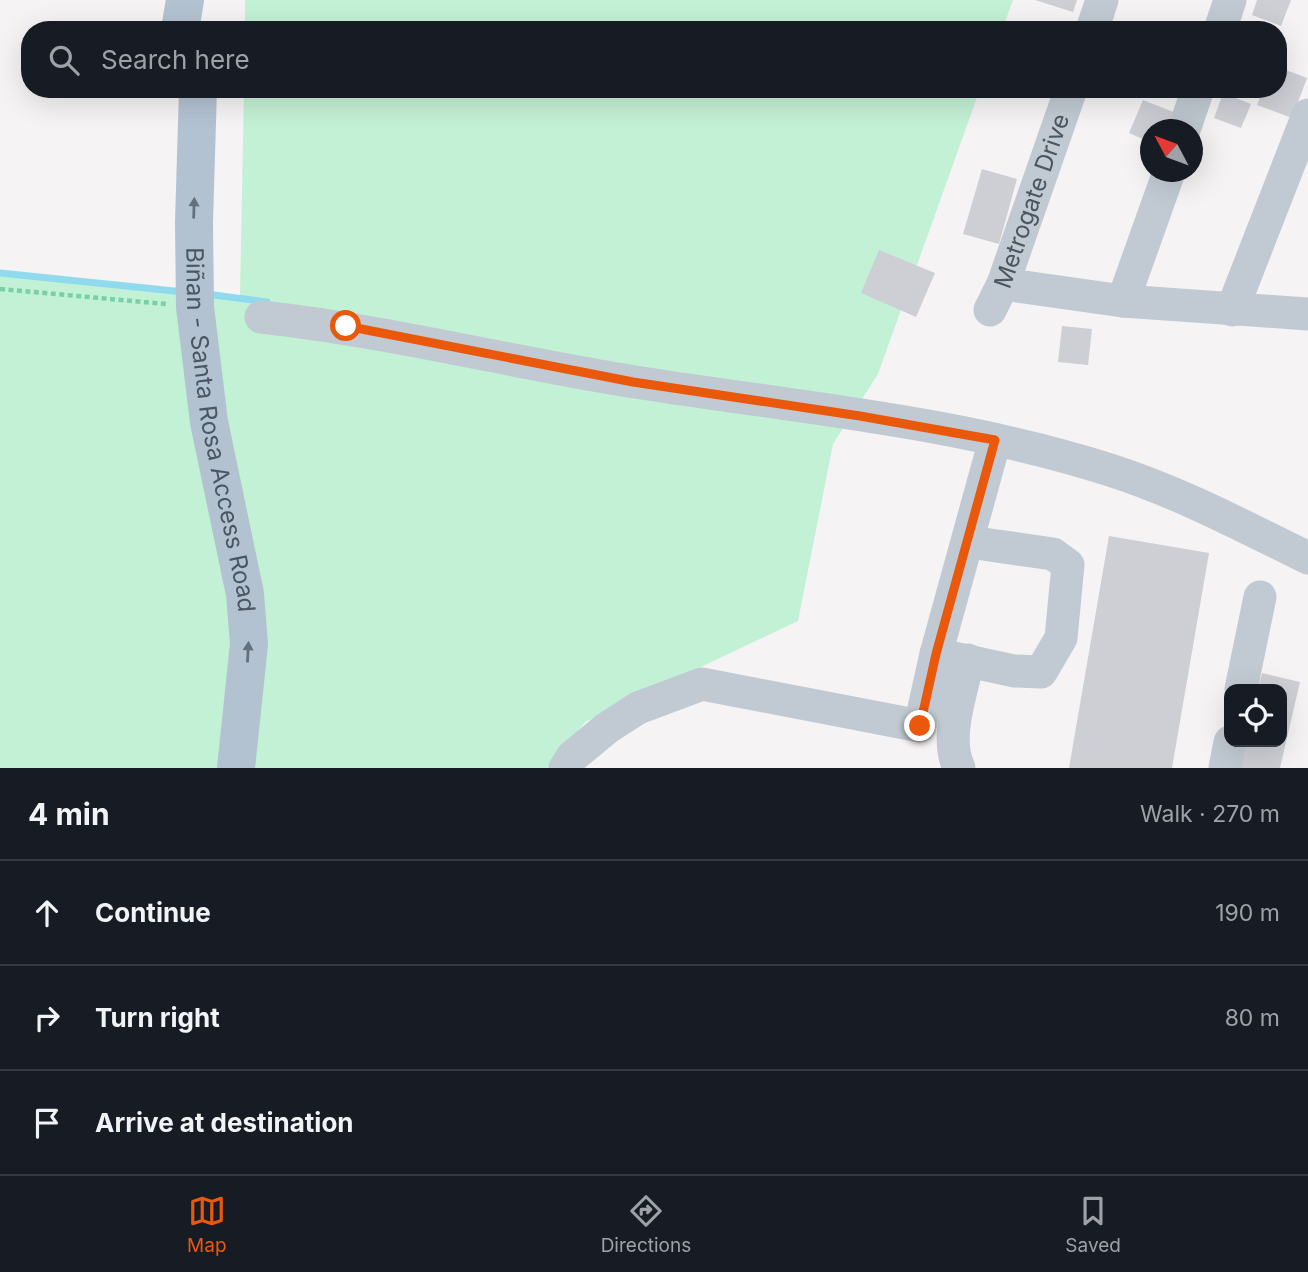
<!DOCTYPE html>
<html lang="en">
<head>
<meta charset="utf-8">
<style>
	body { margin:0; font-family:Inter,sans-serif; background:#242831; color:#f1f3f6 }
	.controls { position:absolute; right:21px; bottom:21px; display:grid; overflow:hidden; border-radius:14px; box-shadow:0 7px 28px #0002 }
	.controls button { width:63px; height:63px; display:grid; place-items:center; padding:0; border:0; border-bottom:2px solid #363941; background:#171b24; color:#f1f3f6; font:35px sans-serif }
	.compass { position:absolute; left:1140px; top:119px; width:63px; height:63px; border-radius:50%; background:#171b24; box-shadow:0 7px 28px #0002; rotate:311deg }
	.stop { position:absolute; width:21px; height:21px; margin:-16px; border:5px solid #ea580c; border-radius:50%; background:#fff }
	.stop.end { background:#ea580c; border-color:#fff; box-shadow:0 2px 7px #0008 }
	.list { margin:0; padding:0; list-style:none }
	h2 { display:flex; justify-content:space-between; align-items:center; height:91px; margin:0; padding:0 28px; font-size:30px }
	h2 small { font-size:23px; font-weight:400; color:#9ea1a6 }
	.list li { display:grid; grid-template-columns:46px 1fr auto; gap:21px; align-items:center; box-sizing:border-box; height:105px; padding:0 28px; border-top:2px solid #363941 }
	.list b { display:block; font-size:26px; white-space:nowrap }
	.list em { font-size:23px; font-style:normal; color:#9ea1a6 }
	.icon { flex:none; width:38px; height:38px; fill:none; stroke:currentColor; stroke-width:2; stroke-linecap:round; stroke-linejoin:round }
	.map { position:relative; flex:none; width:1308px; height:768px; overflow:hidden }
	.search { position:absolute; background:#171b24; box-shadow:0 7px 28px #0002; left:21px; right:21px; top:21px; height:77px; display:flex; align-items:center; gap:18px; box-sizing:border-box; padding:0 24px; border-radius:28px; color:#9ea1a6; font-size:26px }
	.sheet { height:406px; background:#171b24 }
	nav { display:flex; justify-content:space-around; align-items:center; box-sizing:border-box; height:98px; border-top:2px solid #363941; background:#171b24; font-size:19px; color:#9ea1a6 }
	nav a { display:grid; justify-items:center; gap:4px }
	nav .on { color:#ea580c }
	.map>svg:first-child { display:block }
	.green { fill:#c3f1d5 }
	.lines { fill:none; stroke-linecap:round; stroke-linejoin:round }
	.stream { stroke:#90daee; stroke-width:7 }
	.building { fill:#cdcfd5 }
	.path { stroke:#7ad0a6; stroke-width:4.5; stroke-dasharray:5 3.5; stroke-linecap:butt }
	.minor { stroke:#c1cad2; stroke-width:33 }
	.major { stroke:#b3c2d1; stroke-width:38 }
	.oneway { fill:#64717d }
	.route { stroke:#ea580c; stroke-width:9 }
	.labels { text-anchor:middle; stroke-width:6; stroke-linejoin:round; paint-order:stroke }
	.street-label { font-size:24px; fill:#4a5661; stroke:#fff }
</style>
</head>
<body>
<div class="map">
<svg width="1308" height="768" viewBox="0 0 1308 768">
	<rect width="100%" height="100%" fill="#f5f3f3"/>
	<!-- green -->
	<path class="green" d="M 245,0 L 1013,0 L 1002,30 L 245,30 Z
		M 244,89 L 980,89 L 878,374 L 833,444 L 798,621 L 585,722 L 549,768 L 0,768 L 0,273 L 240,297 Z"/>
	<g class="lines">
		<!-- stream -->
		<path class="stream" d="M 0,273 L 184,292
			M 206,294 L 267,302"/>
	</g>
	<!-- building -->
	<path class="building" d="M 1035,0 L 1077,0 L 1073,12 Z
		M 1257,0 L 1291,0 L 1281,26 L 1252,15 Z
		M 1278,67 L 1307,78 L 1292,118 L 1257,105 L 1263,89 L 1278,89 Z
		M 1223,93 L 1251,104 L 1241,128 L 1214,118 Z
		M 1143,100 L 1176,113 L 1169,130 L 1150,130 L 1150,142 L 1129,133 Z
		M 982,169 L 1017,179 L 999,244 L 963,234 Z
		M 879,250 L 935,273 L 916,317 L 861,293 Z
		M 1062,326 L 1092,329 L 1088,365 L 1058,362 Z
		M 1109,536 L 1209,553 L 1172,768 L 1069,768 Z
		M 1262,673 L 1300,682 L 1280,768 L 1240,768 L 1246,742 L 1282,742 L 1282,689 L 1258,689 Z"/>
	<g class="lines">
		<!-- path -->
		<path class="path" d="M 0,289 L 166,304"/>
		<!-- minor -->
		<g class="minor">
			<path d="M 1092,30 L 1102,0"/>
			<path d="M 1220,30 L 1230,0"/>
			<path d="M 1184,130 L 1198,89"/>
			<path d="M 1003,284 L 1123,301 L 1308,314"/>
			<path d="M 1123,301 L 1169,172"/>
			<path id="s1" d="M 990,310 L 1003,284 L 1071,89"/>
			<path d="M 1232,310 L 1308,115"/>
			<path d="M 261,317 C 388,331 510,362 635,382 C 794,407 957,421 1110,470 C 1179,492 1243,526 1308,558"/>
			<path d="M 936,654 L 1014,671 L 1041,672 L 1061,638 L 1068,565 L 1053,554 L 969,542"/>
			<path d="M 1241,689 L 1260,597"/>
			<path d="M 565,768 L 572,757 L 607,728 L 638,708 L 702,684 L 920,726 L 936,654 L 995,440"/>
			<path d="M 959,768 C 944,737 962,693 968,660"/>
			<path d="M 1225,768 L 1230,742"/>
		</g>
		<!-- major -->
		<g class="major">
			<path d="M 180,30 L 185,0"/>
			<path id="s2" d="M 198,89 L 194,222 L 195,307 L 209,422 L 245,594 L 249,644 L 236,768"/>
		</g>
	</g>
	<!-- one-way arrows -->
	<defs><path id="oneway-solid" d="M-6-.8H1V-3.2L6.5 0L1 3.2V.8H-6Z" transform="scale(1.75)"/></defs>
	<g class="oneway">
		<use href="#oneway-solid" transform="translate(194 208) rotate(-88)"/>
		<use href="#oneway-solid" transform="translate(248 652) rotate(-87)"/>
	</g>
	<g class="lines">
		<!-- route -->
		<path class="route" d="M 346,326 L 633,382 L 860,416 L 995,440 L 936,654 L 920,726"/>
	</g>
	<g class="labels">
		<!-- street labels -->
		<g class="street-label">
			<text dy="8" stroke="none"><textPath href="#s1" startOffset="117">Metrogate Drive</textPath></text>
			<text dy="8" stroke="none"><textPath href="#s2" startOffset="343">Biñan - Santa Rosa Access Road</textPath></text>
		</g>
	</g>
</svg>
<div class="controls">
<button><svg class="icon" aria-label="locate" viewBox="0 0 24 24"><circle cx="12" cy="12" r="6"/><path d="M12 2v4M12 18v4M2 12h4M18 12h4"/></svg></button>
</div>
<svg class="compass" viewBox="-18 -18 36 36"><path d="M0-13l5 13h-10z" fill="#e53935"/><path d="M0 13l5-13h-10z" fill="#9ea1a6"/></svg>
<div class="stop" style="left:346px;top:326px"></div>
<div class="stop end" style="left:920px;top:726px"></div>
<div class="search"><svg class="icon" aria-label="search" viewBox="0 0 24 24"><circle cx="10" cy="10" r="6"/><path d="M15 15l6 6"/></svg>Search here</div>
</div>
<section class="sheet">
<h2>4 min<small>Walk · 270 m</small></h2>
<ul class="list">
<li><svg class="icon" aria-label="ahead" viewBox="0 0 24 24"><path d="M12 20V5M6 11l6-6 6 6"/></svg><div><b>Continue</b></div><em>190 m</em></li>
<li><svg class="icon" aria-label="right" viewBox="0 0 24 24"><path d="M7 20v-9h11M14 6l5 5-5 5"/></svg><div><b>Turn right</b></div><em>80 m</em></li>
<li><svg class="icon" aria-label="arrive" viewBox="0 0 24 24"><path d="M6 21V4h12l-3 4 3 4H6"/></svg><div><b>Arrive at destination</b></div></li>
</ul>
</section>
<nav>
<a class="on"><svg class="icon" aria-label="map" viewBox="0 0 24 24"><path d="M3 6l6-2 6 2 6-2v14l-6 2-6-2-6 2zM9 4v14M15 6v14"/></svg>Map</a>
<a><svg class="icon" aria-label="directions" viewBox="0 0 24 24"><path d="M12 3l9 9-9 9-9-9zM9 14v-3h6M13 9l2 2-2 2"/></svg>Directions</a>
<a><svg class="icon" aria-label="saved" viewBox="0 0 24 24"><path d="M7 4h10v16l-5-4-5 4z"/></svg>Saved</a>
</nav>
</body>
</html>
